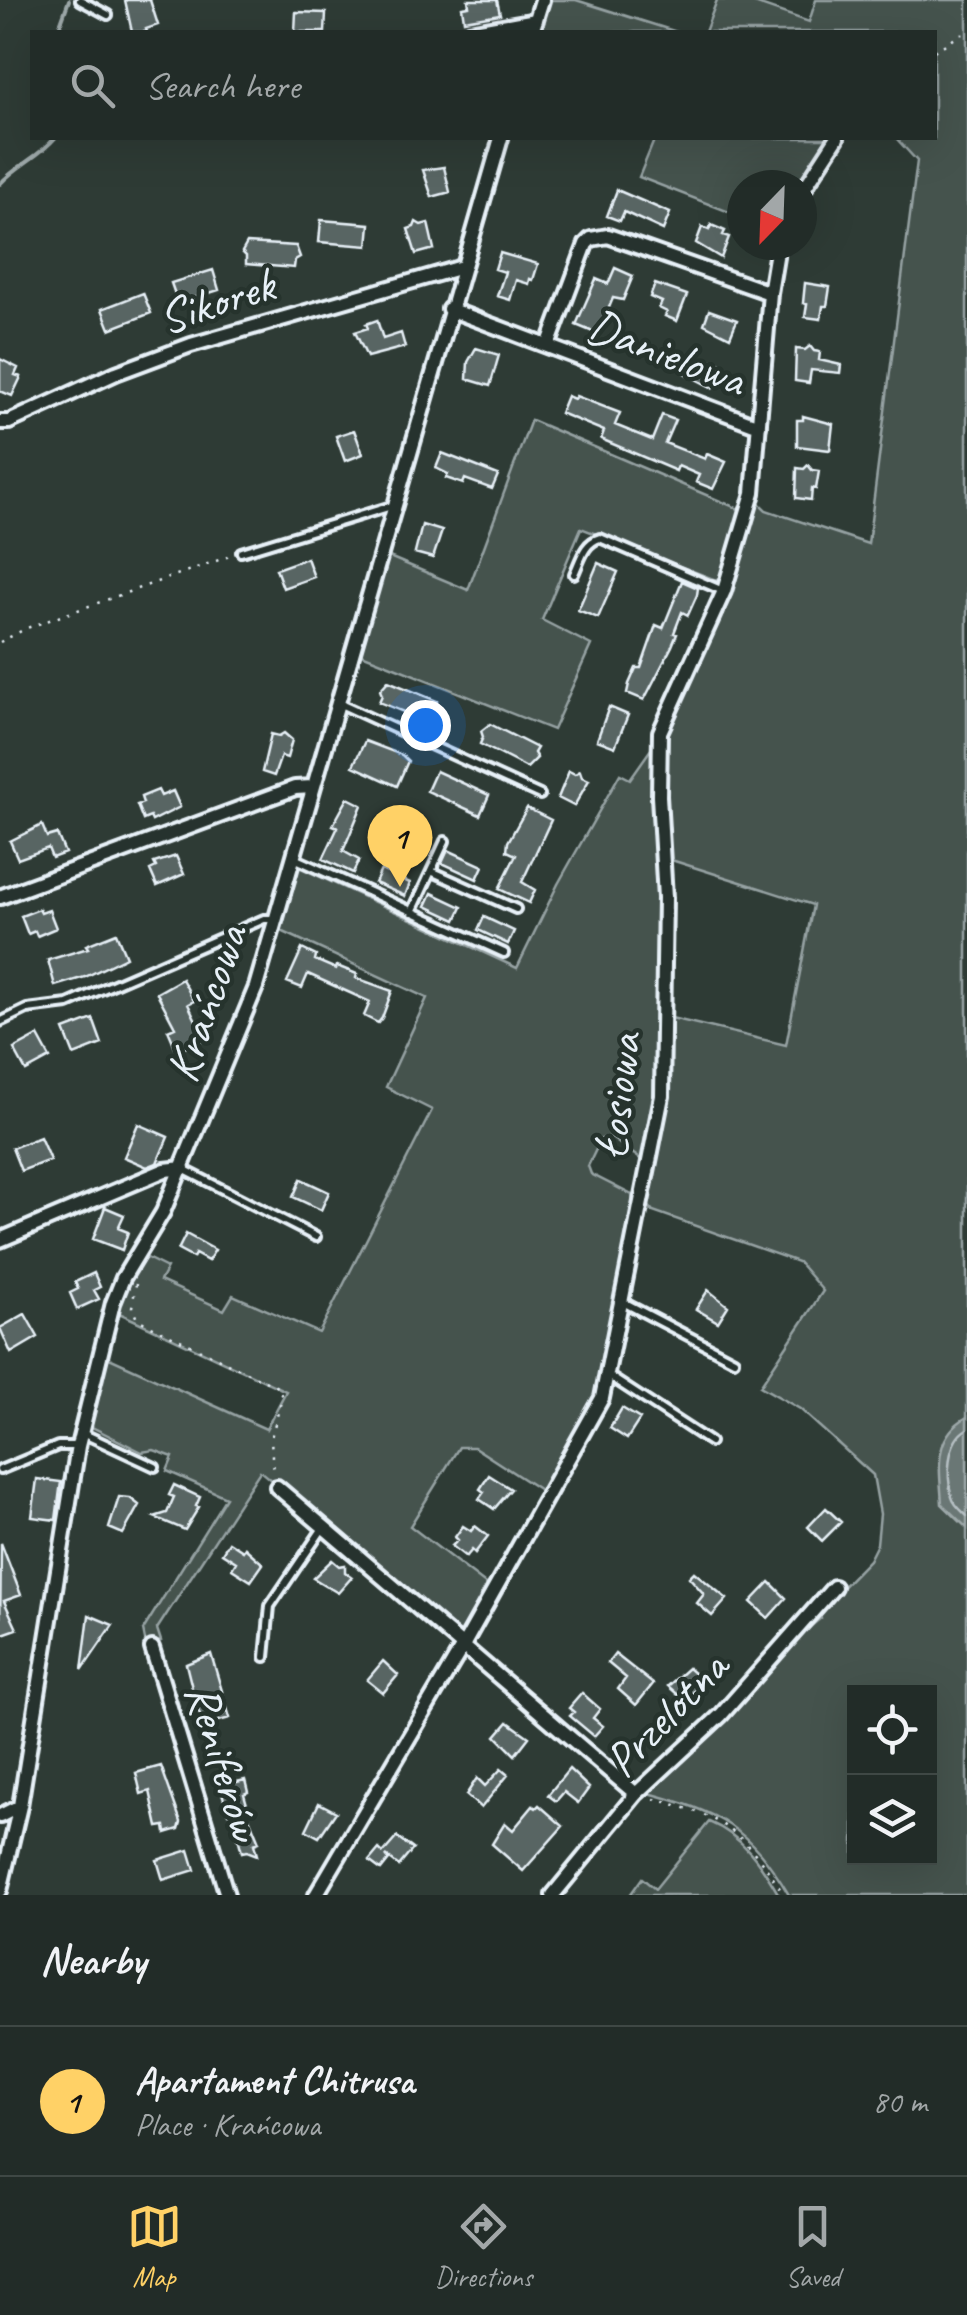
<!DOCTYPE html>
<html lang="en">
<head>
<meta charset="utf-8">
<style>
	body { margin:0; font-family:Caveat,sans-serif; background:#2a3430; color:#f1f3f6 }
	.controls { position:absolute; right:30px; bottom:30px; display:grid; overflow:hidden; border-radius:0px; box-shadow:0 10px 40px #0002 }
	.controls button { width:90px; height:90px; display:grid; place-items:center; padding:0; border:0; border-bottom:2px solid #3f4845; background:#222c28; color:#f1f3f6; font:50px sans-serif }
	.compass { position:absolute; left:727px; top:170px; width:90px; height:90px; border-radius:50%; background:#222c28; box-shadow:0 10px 40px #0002; rotate:203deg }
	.you { position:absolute; left:425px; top:725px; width:35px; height:35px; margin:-25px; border:8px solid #fff; border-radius:50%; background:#1a73e8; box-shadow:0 0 0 15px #1a73e833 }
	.badge { display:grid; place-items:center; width:65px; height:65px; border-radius:50%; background:#ffd166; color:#111; font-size:32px; font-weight:700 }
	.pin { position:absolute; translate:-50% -82px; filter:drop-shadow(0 2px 5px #0008) }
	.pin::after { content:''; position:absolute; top:52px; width:35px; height:30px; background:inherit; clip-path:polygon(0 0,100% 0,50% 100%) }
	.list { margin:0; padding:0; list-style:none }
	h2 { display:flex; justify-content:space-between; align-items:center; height:130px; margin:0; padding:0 40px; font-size:42px }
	h2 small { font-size:32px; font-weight:400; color:#a2a7a8 }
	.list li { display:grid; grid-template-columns:65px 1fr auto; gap:30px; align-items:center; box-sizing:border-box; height:150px; padding:0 40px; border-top:2px solid #3f4845 }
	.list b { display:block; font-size:38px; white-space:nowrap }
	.list p { margin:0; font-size:32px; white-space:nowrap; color:#a2a7a8 }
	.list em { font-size:32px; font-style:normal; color:#a2a7a8 }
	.icon { flex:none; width:55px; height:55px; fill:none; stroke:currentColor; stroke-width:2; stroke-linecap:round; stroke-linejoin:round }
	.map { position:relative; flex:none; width:967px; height:1895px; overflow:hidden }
	.search { position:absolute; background:#222c28; box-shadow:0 10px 40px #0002; left:30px; right:30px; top:30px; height:110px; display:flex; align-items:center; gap:25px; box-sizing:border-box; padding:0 35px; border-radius:0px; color:#a2a7a8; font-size:38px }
	.sheet { height:280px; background:#222c28 }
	nav { display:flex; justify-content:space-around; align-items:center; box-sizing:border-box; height:140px; border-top:2px solid #3f4845; background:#222c28; font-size:28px; color:#a2a7a8 }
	nav a { display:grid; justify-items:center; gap:5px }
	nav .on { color:#ffd166 }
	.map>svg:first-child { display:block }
	.green { fill:#45524e; stroke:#96a2a3; stroke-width:2.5; fill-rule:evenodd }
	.water { fill:#6b7775; stroke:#9da8a9; stroke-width:2.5 }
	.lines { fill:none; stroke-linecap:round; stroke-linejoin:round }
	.shore { stroke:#b6c0c4; stroke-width:2.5 }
	.stream { stroke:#9da8a9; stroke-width:4 }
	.building { fill:#596563; stroke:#e8f1f8; stroke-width:2.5 }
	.service-casing { stroke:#e8f1f8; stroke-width:14 }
	.minor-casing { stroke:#e8f1f8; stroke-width:20 }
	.path { stroke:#e8f1f8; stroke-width:2.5; stroke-dasharray:2.5 8; stroke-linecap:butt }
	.service { stroke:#26332d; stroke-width:6 }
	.minor { stroke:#26332d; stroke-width:12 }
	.labels { text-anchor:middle; stroke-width:9; stroke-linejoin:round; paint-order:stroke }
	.street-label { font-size:48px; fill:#e8f1f8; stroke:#26332d }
</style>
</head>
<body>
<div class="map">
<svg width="967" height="1895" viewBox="0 0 967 1895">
	<rect width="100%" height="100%" fill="#2e3b35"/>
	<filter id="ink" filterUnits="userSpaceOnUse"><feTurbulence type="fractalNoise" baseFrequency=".01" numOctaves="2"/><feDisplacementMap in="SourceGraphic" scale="20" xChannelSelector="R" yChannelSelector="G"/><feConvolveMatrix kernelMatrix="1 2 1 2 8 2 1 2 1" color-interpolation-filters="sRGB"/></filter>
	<g filter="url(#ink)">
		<!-- green -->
		<path class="green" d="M 550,0 L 576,0 L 677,32 L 540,32 Z
			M 717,0 L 746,0 L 809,22 L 816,0 L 967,0 L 967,1895 L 789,1895 C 749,1827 719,1812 645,1792 L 785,1648 L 821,1618 L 818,1612 L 869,1560 L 877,1544 L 880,1514 L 873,1475 L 800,1409 L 760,1386 L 823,1291 L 798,1262 L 653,1211 L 643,1199 L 667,1017 L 786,1045 L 813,905 L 665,858 L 665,736 L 728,593 L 758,502 L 766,510 L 868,544 L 917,161 L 896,138 L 934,138 L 934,32 L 705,32 ZM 854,1692 L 930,1692 L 930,1858 L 854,1858 Z
			M 655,138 L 833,138 L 802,185 L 742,185 L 742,217 L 639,177 Z
			M 531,420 L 746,512 L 721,582 L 581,528 L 542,620 L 591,645 L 553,730 L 359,653 L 387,556 L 468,590 Z
			M 651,749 L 656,751 L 660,898 L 659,1095 L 646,1163 L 610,1137 L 601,1139 L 588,1166 L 591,1174 L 632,1195 L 634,1214 L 598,1395 L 545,1493 L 474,1447 L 459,1447 L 410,1526 L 492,1589 L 466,1633 L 458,1634 L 260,1471 L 157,1629 L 161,1641 L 146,1645 L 143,1630 L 226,1497 L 167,1471 L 173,1457 L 154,1450 L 142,1452 L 88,1425 L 105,1356 L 266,1429 L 286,1391 L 117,1312 L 127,1282 L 145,1257 L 167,1268 L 160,1281 L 224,1310 L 233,1295 L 319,1333 L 432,1110 L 386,1087 L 427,998 L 277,929 L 297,866 L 517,968 L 558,884 L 620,774 L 630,779 Z
			M 709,1822 C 743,1836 761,1864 779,1895 L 630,1895 L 642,1878 L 655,1889 Z"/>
		<!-- water -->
		<path class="water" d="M 967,1417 L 967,1528 L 942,1504 C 940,1469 932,1437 967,1417 Z"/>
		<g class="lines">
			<!-- shore -->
			<path class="shore" d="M 967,1429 C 947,1440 946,1476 952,1497 C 954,1505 962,1511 967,1516"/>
			<!-- stream -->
			<path class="stream" d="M 63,32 L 60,25 L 69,0
				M 0,184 C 17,165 39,157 55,138"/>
		</g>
		<!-- building -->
		<path class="building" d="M 125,0 L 150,0 L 158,25 L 146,29 L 147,32 L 132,32 Z
			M 468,0 L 497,0 L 500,14 L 464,20 L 462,7 L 469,6 Z
			M 296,12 L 326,13 L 325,32 L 295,32 Z
			M 444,167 L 450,192 L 432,197 L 423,170 Z
			M 617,190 L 670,213 L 663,230 L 624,212 L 620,221 L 607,216 Z
			M 321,220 L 370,224 L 368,246 L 319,242 Z
			M 416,222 L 421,225 L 428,223 L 434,249 L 416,254 L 408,229 L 414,227 Z
			M 711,225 L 725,231 L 723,235 L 729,237 L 721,258 L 696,243 L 702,227 L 709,230 Z
			M 247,243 L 296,246 L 300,257 L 295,260 L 294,268 L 246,264 L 246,256 L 242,252 Z
			M 500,253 L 538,264 L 533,280 L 530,279 L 529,284 L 516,280 L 510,300 L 497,296 L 505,272 L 495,269 Z
			M 615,268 L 633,276 L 623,300 L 613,298 L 598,334 L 576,325 L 596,279 L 608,284 Z
			M 213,270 L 219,290 L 178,303 L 171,283 Z
			M 805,283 L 830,287 L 827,306 L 823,306 L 821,319 L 805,317 L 807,304 L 803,303 Z
			M 655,284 L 687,295 L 677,321 L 665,316 L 667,312 L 659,308 L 662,302 L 650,297 Z
			M 143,293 L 151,313 L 110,329 L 102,309 Z
			M 709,310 L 737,320 L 730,337 L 704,324 Z
			M 377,320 L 383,339 L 401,333 L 405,347 L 367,357 L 355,332 L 368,328 L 366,324 Z
			M 810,346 L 814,351 L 820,352 L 819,360 L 841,365 L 840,373 L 811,370 L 809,383 L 795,381 L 796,349 L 805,350 Z
			M 476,348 L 499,355 L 490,386 L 467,379 L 468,362 Z
			M 690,358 L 704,364 L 706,359 L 721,364 L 718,372 L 721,379 L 713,388 L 684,373 Z
			M 0,359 L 18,368 L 15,375 L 21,377 L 12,396 L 0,391 Z
			M 567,396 L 574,399 L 576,396 L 620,413 L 615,425 L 652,440 L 662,415 L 675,420 L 665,443 L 705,459 L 707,454 L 726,462 L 713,489 L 696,482 L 699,475 L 678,466 L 676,471 L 601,439 L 604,431 L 560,413 Z
			M 803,416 L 833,424 L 830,450 L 797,446 L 797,420 L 803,420 Z
			M 354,430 L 363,454 L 345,461 L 336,436 Z
			M 442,453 L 498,475 L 492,489 L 465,479 L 463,484 L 446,478 L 448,474 L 436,468 Z
			M 808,465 L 812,470 L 819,471 L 816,489 L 812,488 L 811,500 L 796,498 L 797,468 L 804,469 Z
			M 422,525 L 442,531 L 433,558 L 415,553 Z
			M 307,558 L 314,577 L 283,588 L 276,569 Z
			M 598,563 L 618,572 L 598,618 L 578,610 Z
			M 682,581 L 698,588 L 697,595 L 688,615 L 682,612 L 674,633 L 677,634 L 672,646 L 644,700 L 627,693 L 629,684 L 636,668 L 641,668 L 656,625 L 663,628 Z
			M 388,681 L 437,701 L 437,713 L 431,715 L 428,722 L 379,702 L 382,695 L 380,690 Z
			M 609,707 L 628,715 L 615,747 L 597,740 Z
			M 490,724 L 537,748 L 534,753 L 537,758 L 527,768 L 480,744 L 483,737 L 481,731 Z
			M 284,733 L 292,740 L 287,758 L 281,756 L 274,776 L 262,772 L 271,734 L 279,736 Z
			M 365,741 L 402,755 L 408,761 L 397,786 L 353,766 Z
			M 436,771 L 489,795 L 480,815 L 427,791 Z
			M 569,771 L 575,774 L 580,771 L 582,777 L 589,780 L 574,806 L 558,798 Z
			M 158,790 L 161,796 L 173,791 L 180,807 L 152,821 L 150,817 L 143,820 L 137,805 L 143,803 L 141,797 Z
			M 348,798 L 362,805 L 343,851 L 359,860 L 353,873 L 323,859 L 338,827 L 333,825 Z
			M 527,808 L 551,820 L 522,882 L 535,890 L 529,903 L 499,889 L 516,855 L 507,851 L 508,842 Z
			M 42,825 L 47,837 L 57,834 L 65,853 L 52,858 L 48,848 L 18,859 L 10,841 Z
			M 448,850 L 483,866 L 477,879 L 442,863 Z
			M 176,856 L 184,874 L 157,886 L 150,870 L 156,867 L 154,863 Z
			M 381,870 L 410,883 L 405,896 L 375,883 Z
			M 432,893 L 462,907 L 456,920 L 426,906 Z
			M 39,909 L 41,913 L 49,910 L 56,928 L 37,936 L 35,931 L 28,934 L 21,916 Z
			M 484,917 L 514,931 L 508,944 L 478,930 Z
			M 116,933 L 126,957 L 85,977 L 55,986 L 48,960 L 88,948 L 86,945 Z
			M 302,949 L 316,956 L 315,960 L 336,969 L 337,966 L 357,974 L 356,978 L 392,991 L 382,1018 L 378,1023 L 364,1016 L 370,1002 L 308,974 L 302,988 L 287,982 Z
			M 182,979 L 194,1001 L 188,1004 L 205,1039 L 177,1051 L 168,1030 L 175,1027 L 157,993 Z
			M 93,1019 L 102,1044 L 74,1055 L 64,1030 Z
			M 38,1036 L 50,1058 L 26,1071 L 14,1049 Z
			M 138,1124 L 168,1137 L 157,1163 L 147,1167 L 124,1157 Z
			M 40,1137 L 50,1160 L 21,1171 L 12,1148 Z
			M 301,1179 L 329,1192 L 321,1210 L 293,1197 Z
			M 105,1207 L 124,1215 L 118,1228 L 128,1232 L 122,1250 L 93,1239 Z
			M 186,1234 L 215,1250 L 208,1261 L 195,1254 L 193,1258 L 178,1250 Z
			M 94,1273 L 100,1287 L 94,1290 L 99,1299 L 77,1309 L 70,1293 L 78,1289 L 75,1282 Z
			M 708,1290 L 728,1306 L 718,1322 L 696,1309 Z
			M 25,1314 L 38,1337 L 11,1353 L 0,1328 Z
			M 622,1408 L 640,1419 L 627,1439 L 610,1428 Z
			M 489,1475 L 511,1489 L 494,1509 L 479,1499 L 484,1492 L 480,1489 Z
			M 37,1479 L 61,1482 L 56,1520 L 32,1517 Z
			M 174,1485 L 200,1497 L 196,1506 L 199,1507 L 185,1530 L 154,1517 L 167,1513 L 174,1497 L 169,1495 Z
			M 119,1497 L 130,1498 L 139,1505 L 123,1534 L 109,1528 Z
			M 826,1508 L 841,1522 L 822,1541 L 808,1527 Z
			M 463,1526 L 471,1531 L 475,1526 L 488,1536 L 475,1553 L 472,1550 L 466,1557 L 452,1546 L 458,1540 L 455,1537 Z
			M 229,1542 L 243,1551 L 245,1548 L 263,1564 L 251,1581 L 232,1569 L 236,1562 L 222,1553 Z
			M 1,1543 L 21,1595 L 4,1601 L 17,1629 L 0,1635 Z
			M 332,1560 L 339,1566 L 345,1565 L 345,1572 L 352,1577 L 338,1593 L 313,1578 Z
			M 694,1572 L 727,1599 L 712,1616 L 697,1603 L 704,1594 L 689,1577 Z
			M 770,1582 L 786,1598 L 768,1618 L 751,1602 Z
			M 89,1615 L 113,1625 L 82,1670 Z
			M 211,1654 L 230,1718 L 205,1725 L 197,1708 L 186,1664 Z
			M 615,1654 L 653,1684 L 636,1705 L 618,1689 L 626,1678 L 608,1663 Z
			M 383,1661 L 398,1675 L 383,1693 L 367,1680 Z
			M 688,1668 L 703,1681 L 685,1701 L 668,1686 Z
			M 582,1693 L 600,1709 L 593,1718 L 603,1726 L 594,1736 L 570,1716 L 574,1712 L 569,1708 Z
			M 508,1722 L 529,1737 L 515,1755 L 496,1736 Z
			M 161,1766 L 181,1822 L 179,1829 L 166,1833 L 165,1826 L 158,1827 L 150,1791 L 141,1794 L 136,1773 Z
			M 501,1769 L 508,1775 L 481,1808 L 466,1795 L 477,1778 L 485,1786 Z
			M 569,1769 L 589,1788 L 578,1803 L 564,1792 L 556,1801 L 548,1795 Z
			M 245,1780 L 248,1792 L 244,1794 L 248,1808 L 245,1808 L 259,1842 L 254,1844 L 257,1855 L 247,1851 L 242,1852 L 231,1812 L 228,1813 L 220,1786 Z
			M 319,1803 L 336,1812 L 319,1837 L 306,1830 Z
			M 539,1805 L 563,1826 L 523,1871 L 492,1844 L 505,1823 L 513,1830 L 533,1806 L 536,1808 Z
			M 397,1837 L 413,1849 L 399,1866 L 386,1856 L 389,1860 L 381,1870 L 369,1861 L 379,1849 L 383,1853 Z
			M 189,1850 L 195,1870 L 163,1880 L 157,1860 Z"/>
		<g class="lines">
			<defs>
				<path id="service" d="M 80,0 L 108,15
					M 241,552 L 395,505
					M 574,574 C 581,559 584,543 600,538 L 723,591
					M 338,703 L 540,795
					M 294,858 L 504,953
					M 431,871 L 516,909
					M 412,912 L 445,841
					M 0,1022 L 27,1009 L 68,1004 L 264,919 L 273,919
					M 183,1169 L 316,1237
					M 623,1302 L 734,1360
					M 609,1376 L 710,1442
					M 82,1433 L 155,1467
					M 0,1470 L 58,1446 L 76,1446
					M 265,1657 L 270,1606 L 323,1528"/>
				<path id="minor" d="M 469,32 L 536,20
					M 532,32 L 542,0
					M 802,192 L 837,138
					M 449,309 L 759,426
					M 548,346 L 586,244 L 591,239 L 608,236 L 770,293
					M 0,422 L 9,422 L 116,373 L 191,345 L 462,267
					M 0,897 L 295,788 L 313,787
					M 0,1240 L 165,1170 L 183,1168
					M 277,1487 L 636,1794
					M 152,1648 L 227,1895
					M 0,1816 L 20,1806
					M 0,1891 L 20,1806 L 78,1446 L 113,1303 L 123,1278 L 163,1212 L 256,987 L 501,138
					M 316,1895 L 464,1644 L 602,1398 L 662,1096 L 665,898 L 659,796 L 660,732 L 724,591 L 753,493 L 770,293 L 778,245
					M 553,1895 L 636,1794 L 721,1715 L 834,1587"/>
			</defs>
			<!-- service casing -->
			<use href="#service" class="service-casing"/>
			<!-- minor casing -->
			<use href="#minor" class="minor-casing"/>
			<!-- path -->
			<path class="path" d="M 934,51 L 967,31
				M 0,642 L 27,628 L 230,556
				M 136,1284 L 132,1307 L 137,1319 L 279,1388 L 282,1398 L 271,1438 L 273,1474
				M 654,1799 C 725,1817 746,1834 784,1895"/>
			<!-- service -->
			<use href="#service" class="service"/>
			<!-- minor -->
			<use href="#minor" class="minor"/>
		</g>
	</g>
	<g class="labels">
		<!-- street labels -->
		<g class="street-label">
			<text transform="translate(216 300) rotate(-18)" y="17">Sikorek</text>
			<text transform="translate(667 351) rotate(21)" y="17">Danielowa</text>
			<text transform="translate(205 1003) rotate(-71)" y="17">Krańcowa</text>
			<text transform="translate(616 1096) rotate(-83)" y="17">Łosiowa</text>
			<text transform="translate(665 1713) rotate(-46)" y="17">Przelotna</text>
			<text transform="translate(225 1761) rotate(73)" y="17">Reniferów</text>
		</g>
	</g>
</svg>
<div class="controls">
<button><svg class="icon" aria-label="locate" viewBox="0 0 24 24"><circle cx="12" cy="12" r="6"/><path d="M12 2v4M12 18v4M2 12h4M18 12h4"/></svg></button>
<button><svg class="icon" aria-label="layers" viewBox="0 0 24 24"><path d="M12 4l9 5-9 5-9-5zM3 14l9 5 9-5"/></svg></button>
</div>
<svg class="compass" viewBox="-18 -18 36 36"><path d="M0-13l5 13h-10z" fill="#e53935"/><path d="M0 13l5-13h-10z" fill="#a2a7a8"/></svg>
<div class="you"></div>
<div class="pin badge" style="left:400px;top:887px">1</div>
<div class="search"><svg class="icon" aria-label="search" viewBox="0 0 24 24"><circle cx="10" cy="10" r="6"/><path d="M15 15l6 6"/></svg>Search here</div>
</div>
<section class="sheet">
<h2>Nearby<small></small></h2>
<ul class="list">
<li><span class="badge">1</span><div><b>Apartament Chitrusa</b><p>Place · Krańcowa</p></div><em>80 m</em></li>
</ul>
</section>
<nav>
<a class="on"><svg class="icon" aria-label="map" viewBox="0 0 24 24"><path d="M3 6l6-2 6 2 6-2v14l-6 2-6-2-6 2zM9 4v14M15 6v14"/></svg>Map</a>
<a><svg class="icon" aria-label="directions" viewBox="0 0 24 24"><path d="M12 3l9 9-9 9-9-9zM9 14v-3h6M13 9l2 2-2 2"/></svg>Directions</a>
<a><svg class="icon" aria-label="saved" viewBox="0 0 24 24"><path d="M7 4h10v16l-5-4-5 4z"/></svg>Saved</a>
</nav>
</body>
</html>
